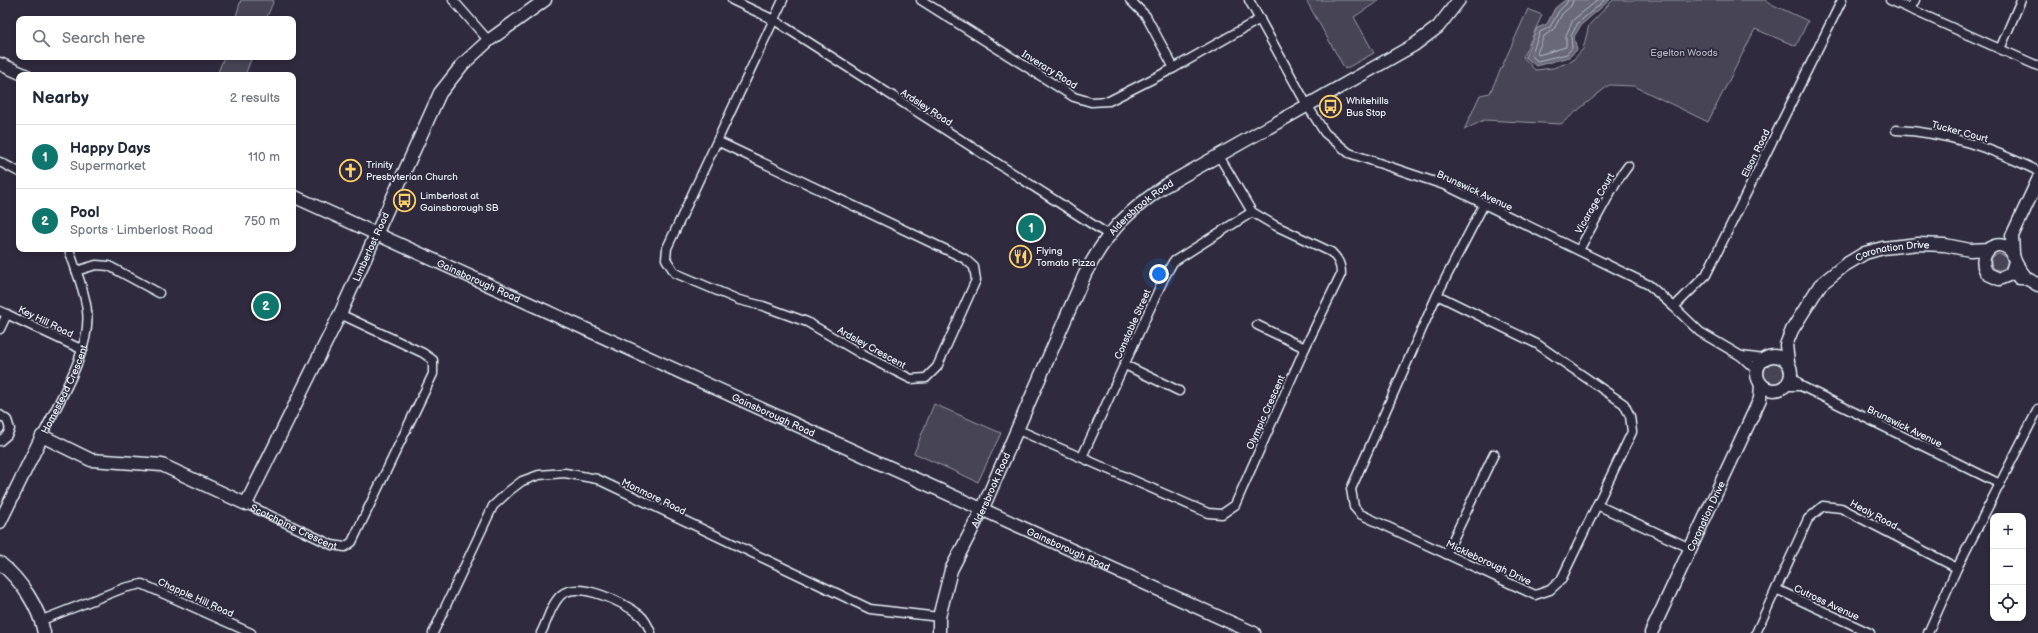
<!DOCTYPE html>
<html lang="en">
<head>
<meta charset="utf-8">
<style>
	body { margin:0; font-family:"Balsamiq Sans",sans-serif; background:#f6f6f7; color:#1f2937 }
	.controls { position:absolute; right:12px; bottom:12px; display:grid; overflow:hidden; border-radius:8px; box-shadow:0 2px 6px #0003 }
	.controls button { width:36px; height:36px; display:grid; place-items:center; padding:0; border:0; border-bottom:1px solid #e0e1e3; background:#fff; color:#1f2937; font:20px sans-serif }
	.you { position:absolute; left:1159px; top:274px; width:14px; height:14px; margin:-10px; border:3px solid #fff; border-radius:50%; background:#1a73e8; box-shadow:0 0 0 6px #1a73e833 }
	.badge { display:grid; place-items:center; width:26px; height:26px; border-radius:50%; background:#0f766e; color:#fff; font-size:13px; font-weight:700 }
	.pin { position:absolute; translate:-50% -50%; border:2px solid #fff; box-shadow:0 1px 4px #0006 }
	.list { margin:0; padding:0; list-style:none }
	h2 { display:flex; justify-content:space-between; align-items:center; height:52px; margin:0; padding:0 16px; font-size:17px }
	h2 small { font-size:13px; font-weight:400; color:#747a83 }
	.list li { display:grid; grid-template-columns:26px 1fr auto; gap:12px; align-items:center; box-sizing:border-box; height:64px; padding:0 16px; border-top:1px solid #e0e1e3 }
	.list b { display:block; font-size:15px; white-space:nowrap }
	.list p { margin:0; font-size:13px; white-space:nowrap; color:#747a83 }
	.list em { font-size:13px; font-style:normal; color:#747a83 }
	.icon { flex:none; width:22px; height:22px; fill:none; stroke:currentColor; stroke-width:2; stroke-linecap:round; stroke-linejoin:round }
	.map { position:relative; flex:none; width:2038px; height:633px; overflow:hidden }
	.search { position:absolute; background:#fff; box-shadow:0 2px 6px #0003; left:16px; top:16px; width:280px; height:44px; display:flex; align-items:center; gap:10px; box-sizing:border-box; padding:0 14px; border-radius:8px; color:#747a83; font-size:15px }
	.panel { position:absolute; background:#fff; box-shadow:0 2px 6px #0003; left:16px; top:72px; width:280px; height:180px; border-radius:8px }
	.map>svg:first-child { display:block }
	.green { fill:#464455; stroke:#979aa6 }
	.water { fill:#696978; stroke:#9c9fab }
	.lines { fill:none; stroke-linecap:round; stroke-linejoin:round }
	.shore { stroke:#b5bbc5; stroke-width:1 }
	.street-casing { stroke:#e8f1f8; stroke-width:11 }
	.secondary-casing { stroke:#e8f1f8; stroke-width:15 }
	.street { stroke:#2f2a3d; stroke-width:8 }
	.secondary { stroke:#2f2a3d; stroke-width:12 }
	.labels { text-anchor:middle; stroke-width:3.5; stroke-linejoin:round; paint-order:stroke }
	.park-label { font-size:10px; fill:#afb4bf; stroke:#2f2a3d }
	.street-label { font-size:10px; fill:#e8f1f8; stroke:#2f2a3d }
	.poi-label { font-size:10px; fill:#e8f1f8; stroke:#2f2a3d; text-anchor:start }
</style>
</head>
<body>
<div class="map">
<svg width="2038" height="633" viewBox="0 0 2038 633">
	<rect width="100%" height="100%" fill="#2f2a3d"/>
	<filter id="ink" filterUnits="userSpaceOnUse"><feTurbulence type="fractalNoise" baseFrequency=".025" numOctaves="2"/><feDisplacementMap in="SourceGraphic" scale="8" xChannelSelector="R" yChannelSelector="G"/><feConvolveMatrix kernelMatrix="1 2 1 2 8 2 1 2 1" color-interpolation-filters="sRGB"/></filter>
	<g filter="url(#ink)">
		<!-- green -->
		<path class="green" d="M 241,0 L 274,0 L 266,19 L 235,19 Z
			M 1306,0 L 1380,0 L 1354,17 L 1374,53 L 1345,69 Z
			M 1613,0 L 1767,0 L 1767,2 L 1808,21 L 1796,46 L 1755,29 L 1708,122 L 1634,86 L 1609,85 L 1561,124 L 1484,120 L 1464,130 L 1480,95 L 1490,93 L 1528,9 L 1542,15 L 1523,57 L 1535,70 L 1553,68 L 1572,61 L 1583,49 L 1589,25 Z
			M 224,57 L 252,57 L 245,75 L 217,75 Z
			M1991 262a8 8 0 1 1 16 0a8 8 0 1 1-16 0Z
			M 265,297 L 273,300 L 266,315 L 258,312 Z
			M1763 372a11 11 0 1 1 22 0a11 11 0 1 1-22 0Z
			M 934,404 L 1001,433 L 978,482 L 914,453 Z"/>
		<!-- water -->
		<path class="water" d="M 1565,0 L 1610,0 L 1581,25 L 1574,37 L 1577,50 L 1569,57 L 1536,66 L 1525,57 L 1537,28 L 1547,24 L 1555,8 Z"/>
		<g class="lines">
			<!-- shore -->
			<path class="shore" d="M 1568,0 L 1566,4 L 1559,11 L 1550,27 L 1540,32 L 1531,55 L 1537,61 L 1567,54 L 1572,48 L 1571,36 L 1578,23 L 1605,0
				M 1573,0 L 1571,6 L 1562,14 L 1554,29 L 1544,36 L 1537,53 L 1538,55 L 1566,47 L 1566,35 L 1573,20 L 1598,0"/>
			<defs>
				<g id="street">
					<path d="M 453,0 L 488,40"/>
					<path d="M 732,0 L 774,20 L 1109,235"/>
					<path d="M 921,0 L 1074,97 L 1091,102 L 1109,101 L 1174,68 L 1260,19"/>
					<path d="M 1130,0 L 1146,16 L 1174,68"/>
					<path d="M 1249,0 L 1307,105 L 1325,133 L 1349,153 L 1447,186 L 1649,285 L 1674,307 L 1700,332 L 1741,356 L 1757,371"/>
					<path d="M 1890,0 L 2038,66"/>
					<path d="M 1910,9 L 1915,0"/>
					<path d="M 2000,49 L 2021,0"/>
					<path d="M 1896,130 C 1947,132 1993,149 2038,171"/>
					<path d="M 717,141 L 953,253 L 965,259 L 974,267 L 976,280 L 937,367 L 926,378 L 911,379 L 863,355 L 807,322 L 763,306 L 739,300 L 675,273 L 666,259 L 667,248 L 783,0"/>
					<path d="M 0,162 L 19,172"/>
					<path d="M 1579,250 L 1615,184 L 1628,166"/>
					<path d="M 76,271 L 96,265 L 109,266 L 159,293"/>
					<path d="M 1437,295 L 1351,489 L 1354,507 L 1360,514 L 1535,595 L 1550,590 L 1561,580 L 1632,432 L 1630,416 L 1624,404 L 1537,344 L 1437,295 L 1484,204"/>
					<path d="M 1674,307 L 1706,275 L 1842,0"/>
					<path d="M 0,311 L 83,350"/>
					<path d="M 1257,325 L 1305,348"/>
					<path d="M 0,329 L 7,314"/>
					<path d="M 1741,356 L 1764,359"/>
					<path d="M 1125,365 L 1179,391"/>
					<path d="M 1791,375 L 1801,386 L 2000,484"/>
					<path d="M 1785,386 L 1801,386"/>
					<path d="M 0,415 L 7,420 L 10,429 L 7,435 L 0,441"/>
					<path d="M 1016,429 L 1208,513 L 1222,514 L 1235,505 L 1305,348 L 1341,274 C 1341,264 1338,259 1331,252 L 1274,225 L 1252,212 L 1219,156"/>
					<path id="s1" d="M 42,436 C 58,402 92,349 87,311 C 85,290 75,269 69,249"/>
					<path d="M 1082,457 L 1164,278 L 1173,262 L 1252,212"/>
					<path id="s2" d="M 246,504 L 332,545 L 345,547 L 352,542 L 433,374 L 433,360 L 423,353 L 340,314"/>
					<path d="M 1597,505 L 1690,548"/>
					<path d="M 1446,554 L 1494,454"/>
					<path d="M 1776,589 L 1870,633"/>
					<path d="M 42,620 L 124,588 L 142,584 L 251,633"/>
					<path d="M 433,633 L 493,506 L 509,491 L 522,481 L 539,475 L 565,473 L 597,479 L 870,609 L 939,617"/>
					<path d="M 541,633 C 547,622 551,604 561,595 C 579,580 624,603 640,615 C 646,620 648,626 651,633"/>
					<path d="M 1756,633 L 1808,519 L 1823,506 L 1841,508 L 1957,568"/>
					<path d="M 1928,633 L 1957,568 L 2038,409"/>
				</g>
				<g id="secondary">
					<path d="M 0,64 L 25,75"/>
					<path id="s3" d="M 293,196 L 1254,633"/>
					<path d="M 2013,253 L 2012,236 L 2038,180"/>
					<path d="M 2015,262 L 2011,274 L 1999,279 L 1988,274 C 1975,259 1992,236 2009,249 C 2014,253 2013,258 2016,263 C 2018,268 2023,273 2026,278"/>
					<path d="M 2019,278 L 2026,278 L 2038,285"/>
					<circle cx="1774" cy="373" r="17"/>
					<path id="s4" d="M 1788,362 L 1786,345 L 1792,330 L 1820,285 L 1845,265 L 1865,253 L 1883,248 L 1918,244 L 1945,245 L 1970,250 L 1989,249"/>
					<path id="s5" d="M 0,522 L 42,436 L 91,460 L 162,465 L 246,504 L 340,314 L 440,93 L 463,64 L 488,41 L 545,0"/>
					<path d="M 0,563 C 21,580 39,607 44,633"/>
					<path id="s6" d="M 939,633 L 939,617 L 951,570 L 982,510 L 1085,274 C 1108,231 1124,215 1163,187 L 1414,45 L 1438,27 L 1459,0"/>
					<path id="s7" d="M 1651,633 L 1760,399 L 1761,384"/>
				</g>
			</defs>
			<!-- street casing -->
			<use href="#street" class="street-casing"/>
			<!-- secondary casing -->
			<use href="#secondary" class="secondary-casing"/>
			<!-- street -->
			<use href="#street" class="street"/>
			<!-- secondary -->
			<use href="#secondary" class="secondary"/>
		</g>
	</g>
	<!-- icons -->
	<defs>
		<symbol id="bus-ring" viewBox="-11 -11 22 22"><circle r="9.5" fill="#2f2a3d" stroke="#ffd166" stroke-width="1.5"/><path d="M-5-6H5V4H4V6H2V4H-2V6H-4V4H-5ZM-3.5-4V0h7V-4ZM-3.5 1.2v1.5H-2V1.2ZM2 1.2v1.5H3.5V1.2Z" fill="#ffd166"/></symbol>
		<symbol id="church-ring" viewBox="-11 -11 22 22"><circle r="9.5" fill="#2f2a3d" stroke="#ffd166" stroke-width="1.5"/><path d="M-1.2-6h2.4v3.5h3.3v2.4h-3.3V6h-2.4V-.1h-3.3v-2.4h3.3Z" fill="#ffd166"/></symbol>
		<symbol id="restaurant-ring" viewBox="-11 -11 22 22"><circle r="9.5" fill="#2f2a3d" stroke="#ffd166" stroke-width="1.5"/><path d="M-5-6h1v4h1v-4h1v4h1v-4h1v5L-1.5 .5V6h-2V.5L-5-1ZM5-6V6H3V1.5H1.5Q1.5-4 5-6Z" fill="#ffd166"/></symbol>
	</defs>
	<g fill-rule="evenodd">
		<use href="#bus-ring" x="1318" y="94" width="25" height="25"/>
		<use href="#church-ring" x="338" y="158" width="25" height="25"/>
		<use href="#bus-ring" x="392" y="188" width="25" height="25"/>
		<use href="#restaurant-ring" x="1008" y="244" width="25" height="25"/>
	</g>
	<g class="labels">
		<!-- park labels -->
		<g class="park-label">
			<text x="1684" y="56">Egelton Woods</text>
		</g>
		<!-- street labels -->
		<g class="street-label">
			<text transform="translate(1050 69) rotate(32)" y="4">Inverary Road</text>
			<text transform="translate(927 107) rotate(33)" y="4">Ardsley Road</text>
			<text transform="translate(1960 131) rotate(15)" y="4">Tucker Court</text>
			<text transform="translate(1755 153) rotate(-64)" y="4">Elson Road</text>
			<text transform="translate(1475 190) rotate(25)" y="4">Brunswick Avenue</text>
			<text transform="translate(1594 203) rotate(-60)" y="4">Vicarage Court</text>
			<text dy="4" stroke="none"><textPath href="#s6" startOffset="478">Aldersbrook Road</textPath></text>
			<text dy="4" stroke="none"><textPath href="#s5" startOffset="600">Limberlost Road</textPath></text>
			<text dy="4" stroke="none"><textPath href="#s4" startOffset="169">Coronation Drive</textPath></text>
			<text dy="4" stroke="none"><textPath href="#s3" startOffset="204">Gainsborough Road</textPath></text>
			<text transform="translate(46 321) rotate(26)" y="4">Key Hill Road</text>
			<text transform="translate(1132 324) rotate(-66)" y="4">Constable Street</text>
			<text transform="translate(872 347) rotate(29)" y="4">Ardsley Crescent</text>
			<text dy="4" stroke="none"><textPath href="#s1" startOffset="52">Homestead Crescent</textPath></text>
			<text transform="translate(1265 412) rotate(-66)" y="4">Olympic Crescent</text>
			<text dy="4" stroke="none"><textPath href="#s3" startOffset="528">Gainsborough Road</textPath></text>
			<text transform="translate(1905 426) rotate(26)" y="4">Brunswick Avenue</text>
			<text dy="4" stroke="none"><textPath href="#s6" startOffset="154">Aldersbrook Road</textPath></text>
			<text transform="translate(654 496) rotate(26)" y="4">Monmore Road</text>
			<text transform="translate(1874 514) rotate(28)" y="4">Healy Road</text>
			<text dy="4" stroke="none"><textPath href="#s7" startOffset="129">Coronation Drive</textPath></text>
			<text dy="4" stroke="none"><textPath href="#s2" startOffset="53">Scotchpine Crescent</textPath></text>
			<text dy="4" stroke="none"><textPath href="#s3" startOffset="852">Gainsborough Road</textPath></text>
			<text transform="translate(1489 562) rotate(25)" y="4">Mickleborough Drive</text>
			<text transform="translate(196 597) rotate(24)" y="4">Chapple Hill Road</text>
			<text transform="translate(1827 602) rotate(25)" y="4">Cutross Avenue</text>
		</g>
		<!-- poi labels -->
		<g class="poi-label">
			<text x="1346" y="104">Whitehills<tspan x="1346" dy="12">Bus Stop</tspan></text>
			<text x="366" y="168">Trinity<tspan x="366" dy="12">Presbyterian Church</tspan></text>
			<text x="420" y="199">Limberlost at<tspan x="420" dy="12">Gainsborough SB</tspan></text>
			<text x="1036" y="254">Flying<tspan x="1036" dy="12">Tomato Pizza</tspan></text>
		</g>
	</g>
</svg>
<div class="controls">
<button>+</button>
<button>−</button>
<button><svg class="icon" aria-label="locate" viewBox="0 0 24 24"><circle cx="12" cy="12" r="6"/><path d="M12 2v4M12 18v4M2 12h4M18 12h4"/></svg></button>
</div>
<div class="you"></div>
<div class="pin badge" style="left:1031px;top:228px">1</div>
<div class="pin badge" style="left:266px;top:306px">2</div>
<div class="search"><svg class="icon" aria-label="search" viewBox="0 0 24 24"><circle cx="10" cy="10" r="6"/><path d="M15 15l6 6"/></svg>Search here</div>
<section class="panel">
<h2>Nearby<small>2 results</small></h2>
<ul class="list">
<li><span class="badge">1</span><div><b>Happy Days</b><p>Supermarket</p></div><em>110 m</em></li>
<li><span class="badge">2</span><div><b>Pool</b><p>Sports · Limberlost Road</p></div><em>750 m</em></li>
</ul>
</section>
</div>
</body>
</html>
